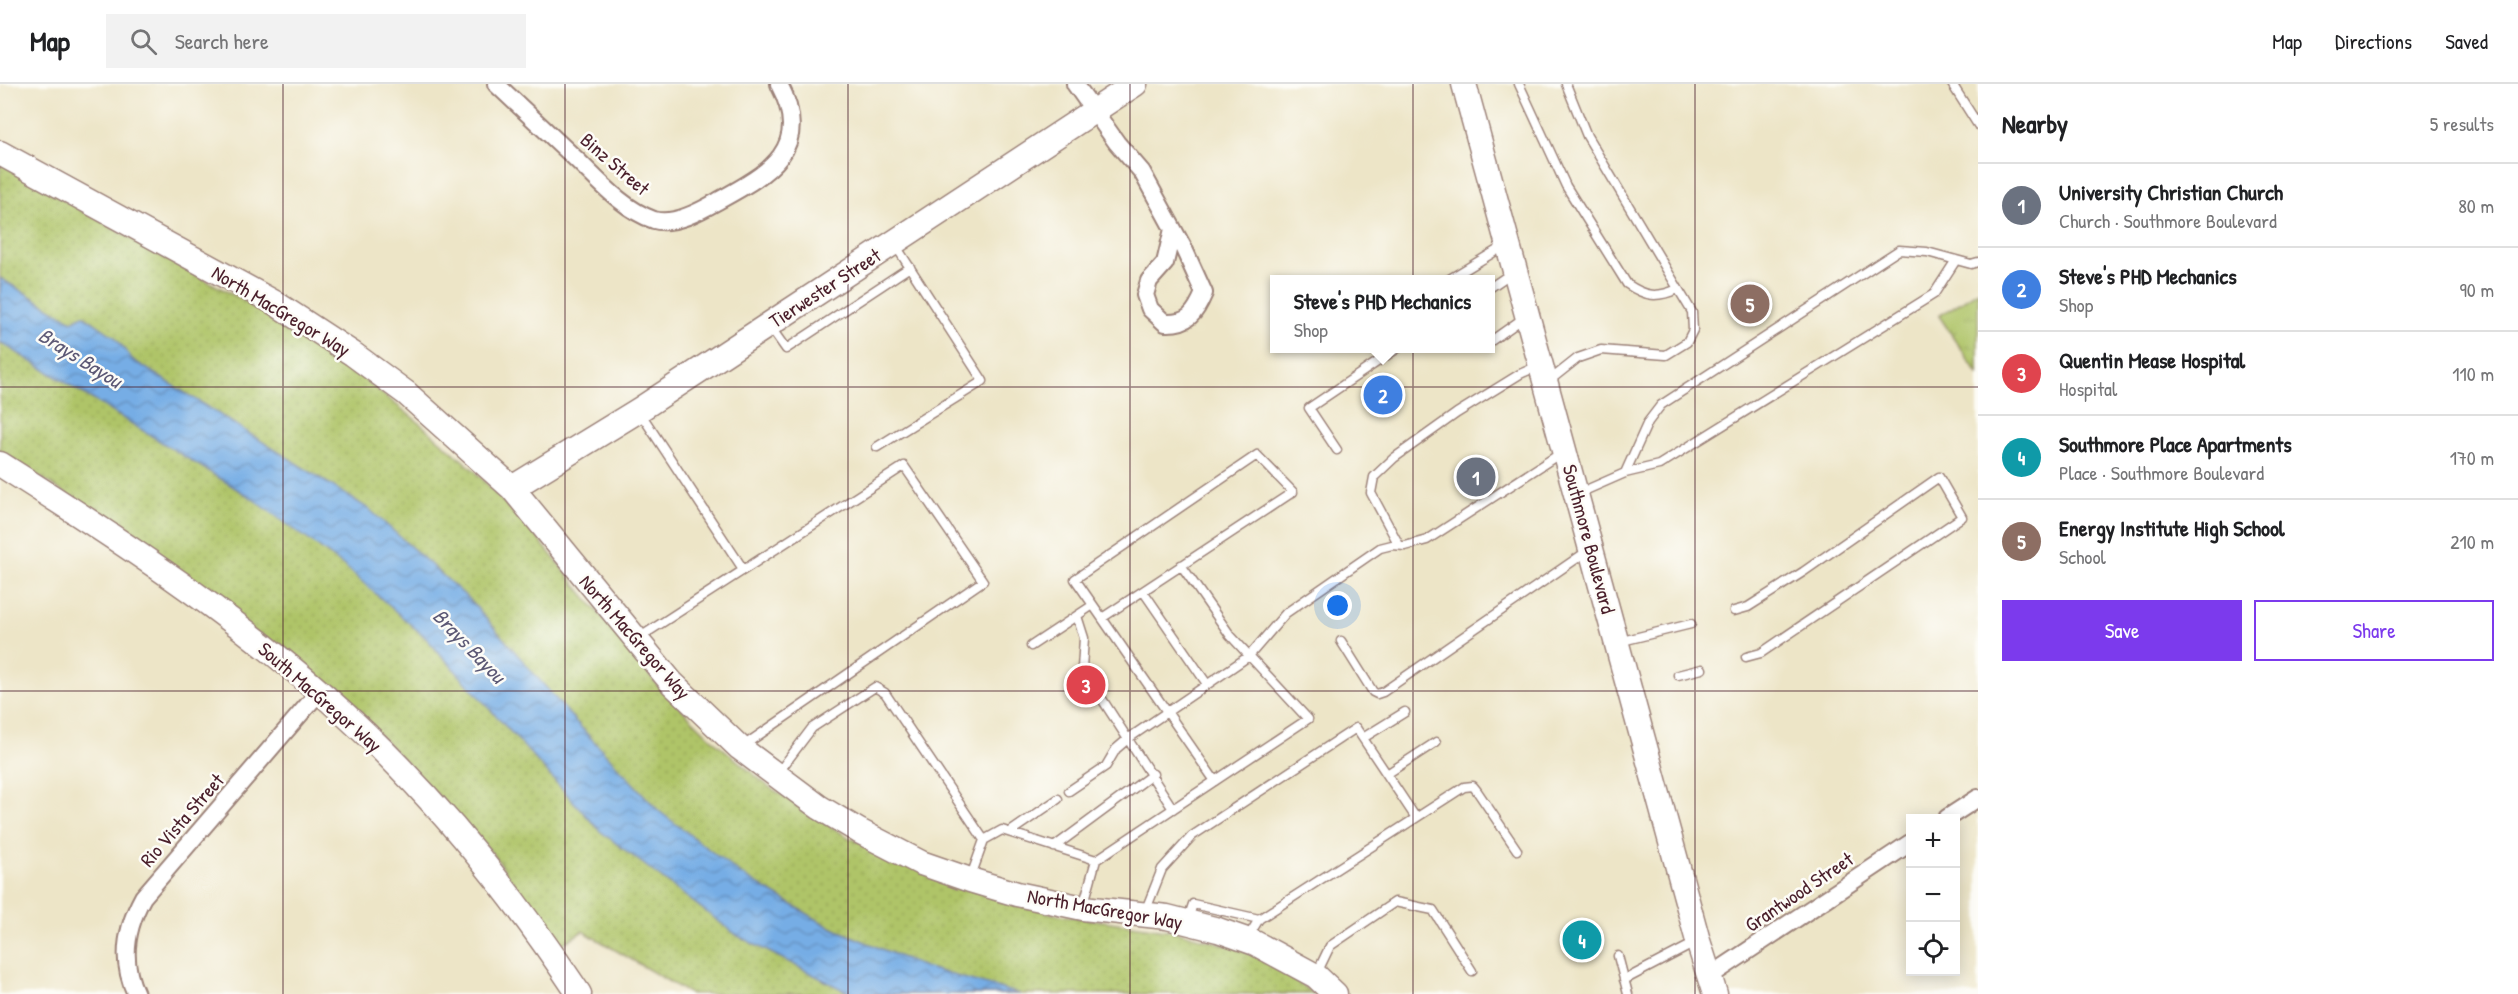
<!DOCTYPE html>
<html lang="en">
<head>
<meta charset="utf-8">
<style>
	body { margin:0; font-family:"Patrick Hand",sans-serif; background:#f2f2f2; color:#202124 }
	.controls { position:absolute; right:18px; bottom:18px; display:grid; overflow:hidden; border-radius:0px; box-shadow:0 3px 15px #0003 }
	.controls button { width:54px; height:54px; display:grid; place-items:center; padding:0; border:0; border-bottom:2px solid #e0e0e0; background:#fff; color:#202124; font:30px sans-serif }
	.you { position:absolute; left:1338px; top:522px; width:21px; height:21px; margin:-15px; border:4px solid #fff; border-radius:50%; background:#1a73e8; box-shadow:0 0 0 9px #1a73e833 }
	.badge { display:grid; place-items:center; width:39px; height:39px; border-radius:50%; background:#7c3aed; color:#fff; font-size:20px; font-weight:700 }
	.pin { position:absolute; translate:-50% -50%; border:3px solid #fff; box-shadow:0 2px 6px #0006 }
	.popup { position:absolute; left:1270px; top:191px; width:225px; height:78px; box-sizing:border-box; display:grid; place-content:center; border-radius:0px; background:#fff; filter:drop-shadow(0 2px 4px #0005); font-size:20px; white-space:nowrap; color:#757577 }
	.popup b { font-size:22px; color:#202124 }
	.popup::after { content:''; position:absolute; left:50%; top:100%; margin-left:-12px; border:12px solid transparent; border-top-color:#fff }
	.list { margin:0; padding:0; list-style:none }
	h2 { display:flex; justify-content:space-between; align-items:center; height:78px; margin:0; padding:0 24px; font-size:26px }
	h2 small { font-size:20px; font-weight:400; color:#757577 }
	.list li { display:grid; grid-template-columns:39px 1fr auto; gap:18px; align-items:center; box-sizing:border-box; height:84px; padding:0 24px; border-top:2px solid #e0e0e0 }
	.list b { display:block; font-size:22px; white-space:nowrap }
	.list p { margin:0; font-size:20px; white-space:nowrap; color:#757577 }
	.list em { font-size:20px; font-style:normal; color:#757577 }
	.actions { display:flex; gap:12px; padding:18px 24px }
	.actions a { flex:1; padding:14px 0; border:2px solid #7c3aed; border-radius:0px; text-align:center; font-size:21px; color:#7c3aed }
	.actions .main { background:#7c3aed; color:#fff }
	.icon { flex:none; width:33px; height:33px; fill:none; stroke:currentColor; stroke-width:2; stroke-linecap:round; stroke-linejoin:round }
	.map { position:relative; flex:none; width:1978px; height:910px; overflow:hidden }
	header { display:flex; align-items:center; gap:36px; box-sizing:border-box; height:84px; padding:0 30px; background:#fff; border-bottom:2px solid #e0e0e0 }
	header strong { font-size:28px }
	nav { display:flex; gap:33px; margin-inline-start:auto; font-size:21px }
	.search { width:420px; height:54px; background:#f2f2f2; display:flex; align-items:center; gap:15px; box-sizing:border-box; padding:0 21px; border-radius:0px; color:#757577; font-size:22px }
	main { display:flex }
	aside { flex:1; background:#fff }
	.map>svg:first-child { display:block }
	.grass { fill:url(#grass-tufts); stroke:#7c724a; stroke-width:1.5 }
	.park { fill:url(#park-dots); stroke:#7c724a; stroke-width:1.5 }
	.water { fill:url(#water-waves); stroke:#606688; stroke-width:1.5 }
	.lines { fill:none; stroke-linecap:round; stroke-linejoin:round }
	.lane-casing { stroke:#9c8279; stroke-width:11 }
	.street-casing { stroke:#9c8279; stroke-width:20 }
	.secondary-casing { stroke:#9c8279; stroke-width:27 }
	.lane { stroke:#fff; stroke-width:8 }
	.street { stroke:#fff; stroke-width:16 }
	.secondary { stroke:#fff; stroke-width:24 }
	.grid { fill:none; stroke:#4a1f2b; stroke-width:1.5; stroke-opacity:0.55 }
	.labels { text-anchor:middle; stroke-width:5; stroke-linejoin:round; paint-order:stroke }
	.street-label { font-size:20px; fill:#4a1f2b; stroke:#fdfcf7 }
	.water-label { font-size:21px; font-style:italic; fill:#5c5875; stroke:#fdfcf7 }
</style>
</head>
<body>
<header>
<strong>Map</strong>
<div class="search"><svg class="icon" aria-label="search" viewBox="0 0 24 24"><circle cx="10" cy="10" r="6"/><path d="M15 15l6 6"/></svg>Search here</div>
<nav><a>Map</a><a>Directions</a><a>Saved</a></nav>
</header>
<main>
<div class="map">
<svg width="1978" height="910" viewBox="0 0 1978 910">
	<defs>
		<pattern id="grass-tufts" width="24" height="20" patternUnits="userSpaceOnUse" patternTransform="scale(1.5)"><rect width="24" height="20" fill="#afc468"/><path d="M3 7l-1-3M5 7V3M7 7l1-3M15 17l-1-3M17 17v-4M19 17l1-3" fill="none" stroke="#98a85a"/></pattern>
		<pattern id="park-dots" width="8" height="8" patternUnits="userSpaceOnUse" patternTransform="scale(1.5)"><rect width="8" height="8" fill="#afc468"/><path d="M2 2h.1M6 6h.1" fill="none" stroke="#98a85a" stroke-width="1.8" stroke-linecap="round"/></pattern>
		<pattern id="water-waves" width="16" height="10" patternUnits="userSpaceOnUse" patternTransform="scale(1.5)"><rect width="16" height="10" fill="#76ade5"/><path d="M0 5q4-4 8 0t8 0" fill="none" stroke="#638cba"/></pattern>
	</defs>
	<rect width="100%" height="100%" fill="#fdfcf7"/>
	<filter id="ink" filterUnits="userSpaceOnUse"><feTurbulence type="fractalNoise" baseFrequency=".0167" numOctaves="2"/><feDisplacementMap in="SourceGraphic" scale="12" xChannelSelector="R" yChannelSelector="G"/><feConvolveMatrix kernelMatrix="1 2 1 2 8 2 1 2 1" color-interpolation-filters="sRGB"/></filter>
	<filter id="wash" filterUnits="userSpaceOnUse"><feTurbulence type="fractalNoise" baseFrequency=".008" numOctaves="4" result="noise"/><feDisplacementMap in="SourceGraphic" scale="24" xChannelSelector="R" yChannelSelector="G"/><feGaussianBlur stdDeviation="1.35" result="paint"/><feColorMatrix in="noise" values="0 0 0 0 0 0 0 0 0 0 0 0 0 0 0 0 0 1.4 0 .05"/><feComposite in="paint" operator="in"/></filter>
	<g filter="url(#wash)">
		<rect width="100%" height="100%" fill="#ede5c7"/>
		<!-- grass -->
		<path class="grass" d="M 1978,207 L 1978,290 L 1939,232 Z"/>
		<!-- park -->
		<path class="park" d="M 0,79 L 165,174 L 270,231 L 361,293 L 417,337 L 474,386 L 535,451 L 658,602 L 714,657 L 769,703 L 849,754 L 1053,830 L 1174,847 L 1238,864 L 1280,885 L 1314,910 L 690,910 L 583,847 L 558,863 L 494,771 L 381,652 L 65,409 L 0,368 Z"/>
		<!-- water -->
		<path class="water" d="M 0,194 L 72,237 L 83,231 L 115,253 L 133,276 L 369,425 L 470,516 L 576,638 L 659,727 L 742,791 L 828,842 L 924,883 L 1020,910 L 851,910 L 738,852 L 600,747 L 426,554 L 343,481 L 250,413 L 0,258 Z"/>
	</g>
	<g filter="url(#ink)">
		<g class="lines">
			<defs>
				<path id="lane" d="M 1519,0 L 1566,102 L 1627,200 C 1646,213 1657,214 1678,205
					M 1952,0 L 1978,41
					M 1448,196 L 1504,162
					M 1491,203 L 1513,188
					M 769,241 L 786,265 L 910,183
					M 1491,257 L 1525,233
					M 1478,264 L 1480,264
					M 1549,297 L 1578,274 L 1601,266 L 1666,271 L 1687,258 L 1693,246 L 1692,228 L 1587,52 L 1566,0
					M 639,327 L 743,485
					M 877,363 L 983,297 L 894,159
					M 1337,366 L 1309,324 L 1398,264
					M 1625,389 L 1659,381 L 1934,210 L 1956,176
					M 1577,410 L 1625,389 L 1648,338 L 1661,321 L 1899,166 L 1927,168 L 1971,180 L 1978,178
					M 1399,461 L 1371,409 L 1374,393 L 1394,374 L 1457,329 L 1520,290 L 1538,282
					M 1143,507 L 1207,600
					M 1093,521 L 1075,495 L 1257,371 L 1293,408 L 1102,534
					M 1734,527 L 1748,523 L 1803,488 L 1939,393 L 1962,433 L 1761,569 L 1746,573
					M 1077,532 L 1084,554 L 1082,584 L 1173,725
					M 637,555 L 904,382 L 983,497 L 743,662
					M 1341,557 L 1373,608 L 1377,610 L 1383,608 L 1589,466
					M 1618,558 L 1691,540
					M 1031,562 L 1093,521 L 1215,697
					M 1678,591 L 1702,585
					M 1363,654 L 1405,628
					M 778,689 L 812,644 L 875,603 L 885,609 L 984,756
					M 1387,690 L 1436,658
					M 1069,707 L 1106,682 L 1116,665 L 1129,654 L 1249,572 L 1286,529 L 1380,464 L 1392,461 L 1405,462 L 1427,456 L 1561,369
					M 1010,748 L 1058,715
					M 1054,763 L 1153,690
					M 970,795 L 984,756 L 1002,746 L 1096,776
					M 1083,823 L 1096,776 L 1308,635 L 1230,551 L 1181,481
					M 1145,828 L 1162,785 L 1192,752 L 1356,644 L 1416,734
					M 1188,835 L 1193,820 L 1259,835
					M 1247,855 L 1259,835 L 1464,703 L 1473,702 L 1477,707 L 1517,766
					M 1618,872 L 1628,910
					M 1316,891 L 1330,862 L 1395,818 L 1433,826 L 1472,887
					M 1624,896 L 1695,859"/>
				<path id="street" d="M 496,0 C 523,25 549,50 576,75 C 598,96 624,126 654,136 C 674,142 702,126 718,117 C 769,89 813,65 779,0
					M 1075,0 L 1117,59 L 1142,88 L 1184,165 L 1204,209 C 1195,230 1188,240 1165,239 L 1150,225 L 1145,211 L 1149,197 L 1165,179 L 1173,145
					M 1947,734 L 1978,714
					M 1710,892 L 1910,759
					M 136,910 C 120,877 126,844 143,813 L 319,608"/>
				<path id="secondary" d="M 1464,0 L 1698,857 L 1715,910
					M 0,69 L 275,219 L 353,270 L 406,309 L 512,404 L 672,599 L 740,664 L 819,723 L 859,747 L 921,779 L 970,796 L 1017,810 L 1083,824 L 1167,833 L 1218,846 L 1255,859 L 1316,892 L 1335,910
					M 0,380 C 138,467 286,565 399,683 C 466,752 526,830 579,910
					M 512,404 L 639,326 L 1135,0"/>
			</defs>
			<!-- lane casing -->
			<use href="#lane" class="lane-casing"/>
			<!-- street casing -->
			<use href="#street" class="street-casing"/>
			<!-- secondary casing -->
			<use href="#secondary" class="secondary-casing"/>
			<!-- lane -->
			<use href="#lane" class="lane"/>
			<!-- street -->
			<use href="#street" class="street"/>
			<!-- secondary -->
			<use href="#secondary" class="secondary"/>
		</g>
	</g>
	<!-- grid -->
	<path class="grid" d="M 283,0 L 283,910M 565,0 L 565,910M 848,0 L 848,910M 1130,0 L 1130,910M 1413,0 L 1413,910M 1695,0 L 1695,910M 0,303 L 1978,303M 0,607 L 1978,607"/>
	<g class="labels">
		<!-- street labels -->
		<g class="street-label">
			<text transform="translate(615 80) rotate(41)" y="7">Binz Street</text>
			<text transform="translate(825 204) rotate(-33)" y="7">Tierwester Street</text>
			<text transform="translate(281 227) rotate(31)" y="7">North MacGregor Way</text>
			<text transform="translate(1589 455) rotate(75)" y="7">Southmore Boulevard</text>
			<text transform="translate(635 553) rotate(49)" y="7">North MacGregor Way</text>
			<text transform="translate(320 613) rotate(41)" y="7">South MacGregor Way</text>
			<text transform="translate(182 736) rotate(-49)" y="7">Rio Vista Street</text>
			<text transform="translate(1799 808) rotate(-34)" y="7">Grantwood Street</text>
			<text transform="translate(1105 825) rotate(10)" y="7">North MacGregor Way</text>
		</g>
		<!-- water labels -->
		<g class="water-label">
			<text transform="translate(80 274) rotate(32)" y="7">Brays Bayou</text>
			<text transform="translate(469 562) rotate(46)" y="7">Brays Bayou</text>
		</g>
	</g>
</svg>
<div class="controls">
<button>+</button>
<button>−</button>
<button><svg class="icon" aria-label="locate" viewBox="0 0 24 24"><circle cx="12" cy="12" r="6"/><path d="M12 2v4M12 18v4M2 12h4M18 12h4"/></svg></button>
</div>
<div class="you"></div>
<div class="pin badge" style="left:1476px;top:393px;background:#6b7280">1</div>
<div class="pin badge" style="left:1383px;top:311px;background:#3f7fe0">2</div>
<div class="popup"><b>Steve's PHD Mechanics</b>Shop</div>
<div class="pin badge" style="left:1086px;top:601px;background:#e0444e">3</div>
<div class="pin badge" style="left:1582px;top:856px;background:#0f9aa8">4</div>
<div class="pin badge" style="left:1750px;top:220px;background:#8d6e63">5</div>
</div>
<aside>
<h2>Nearby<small>5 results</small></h2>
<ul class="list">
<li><span class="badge" style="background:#6b7280">1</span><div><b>University Christian Church</b><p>Church · Southmore Boulevard</p></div><em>80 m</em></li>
<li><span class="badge" style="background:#3f7fe0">2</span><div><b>Steve's PHD Mechanics</b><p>Shop</p></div><em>90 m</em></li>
<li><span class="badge" style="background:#e0444e">3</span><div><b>Quentin Mease Hospital</b><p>Hospital</p></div><em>110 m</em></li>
<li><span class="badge" style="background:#0f9aa8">4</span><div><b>Southmore Place Apartments</b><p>Place · Southmore Boulevard</p></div><em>170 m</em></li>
<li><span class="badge" style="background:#8d6e63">5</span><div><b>Energy Institute High School</b><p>School</p></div><em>210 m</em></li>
</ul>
<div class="actions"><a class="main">Save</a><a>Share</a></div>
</aside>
</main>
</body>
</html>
